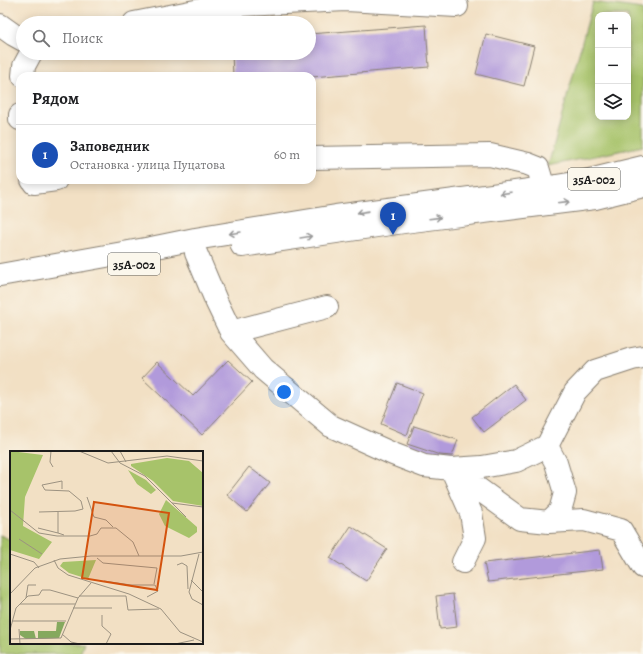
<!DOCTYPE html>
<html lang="ru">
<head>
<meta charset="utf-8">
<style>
	body { margin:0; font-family:Alegreya,serif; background:#f6f6f6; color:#202124 }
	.controls { position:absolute; right:12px; top:12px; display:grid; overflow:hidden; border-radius:8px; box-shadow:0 2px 10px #0003 }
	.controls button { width:36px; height:36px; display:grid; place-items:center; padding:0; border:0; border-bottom:1px solid #e0e0e0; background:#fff; color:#202124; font:20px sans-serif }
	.you { position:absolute; left:284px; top:392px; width:14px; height:14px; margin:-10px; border:3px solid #fff; border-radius:50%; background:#1a73e8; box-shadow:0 0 0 6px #1a73e833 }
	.badge { display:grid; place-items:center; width:26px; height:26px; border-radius:50%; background:#2563eb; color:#fff; font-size:13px; font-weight:700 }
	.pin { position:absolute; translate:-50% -33px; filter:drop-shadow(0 1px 2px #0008) }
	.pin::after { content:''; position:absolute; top:21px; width:14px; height:12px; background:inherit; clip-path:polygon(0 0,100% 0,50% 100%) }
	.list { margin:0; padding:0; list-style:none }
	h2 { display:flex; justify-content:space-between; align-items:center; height:52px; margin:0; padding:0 16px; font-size:17px }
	h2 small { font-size:13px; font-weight:400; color:#757577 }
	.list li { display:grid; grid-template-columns:26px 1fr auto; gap:12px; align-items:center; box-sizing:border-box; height:60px; padding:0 16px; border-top:1px solid #e0e0e0 }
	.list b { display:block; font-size:15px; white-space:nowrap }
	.list p { margin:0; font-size:13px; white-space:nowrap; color:#757577 }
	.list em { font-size:13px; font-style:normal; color:#757577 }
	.icon { flex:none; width:22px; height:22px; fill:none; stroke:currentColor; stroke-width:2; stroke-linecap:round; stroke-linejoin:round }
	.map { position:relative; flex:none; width:643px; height:654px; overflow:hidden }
	.search { position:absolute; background:#fff; box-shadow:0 2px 10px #0003; left:16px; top:16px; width:300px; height:44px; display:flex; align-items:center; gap:10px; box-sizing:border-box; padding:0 14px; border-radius:22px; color:#757577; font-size:15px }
	.panel { position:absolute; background:#fff; box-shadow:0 2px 10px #0003; left:16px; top:72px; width:300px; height:112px; border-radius:12px }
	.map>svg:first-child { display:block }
	.green { fill:#a7c36a; stroke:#627043; fill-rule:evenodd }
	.building { fill:#b19adb }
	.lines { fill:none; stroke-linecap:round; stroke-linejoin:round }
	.minor-casing { stroke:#877e70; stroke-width:24 }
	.highway-casing { stroke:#877e70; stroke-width:24 }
	.minor { stroke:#fff; stroke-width:22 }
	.highway { stroke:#fff; stroke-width:22 }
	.oneway { stroke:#999 }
	.labels { text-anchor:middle; stroke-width:3.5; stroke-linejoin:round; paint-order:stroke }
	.shield { fill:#fbf7ec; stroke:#5f5e5a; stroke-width:1 }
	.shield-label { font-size:13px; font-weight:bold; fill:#1c1c1c }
	.inset-road { fill:none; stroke:#9c9281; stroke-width:1 }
	.view { fill:#d4530e; fill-opacity:0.15; stroke:#d4530e; stroke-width:2 }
	.inset-edge { fill:none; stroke:#1c1c1c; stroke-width:2 }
</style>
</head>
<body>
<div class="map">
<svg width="643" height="654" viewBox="0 0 643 654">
	<rect width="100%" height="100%" fill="#fbf7ec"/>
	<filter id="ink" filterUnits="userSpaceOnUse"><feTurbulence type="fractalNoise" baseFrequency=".025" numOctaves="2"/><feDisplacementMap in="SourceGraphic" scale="8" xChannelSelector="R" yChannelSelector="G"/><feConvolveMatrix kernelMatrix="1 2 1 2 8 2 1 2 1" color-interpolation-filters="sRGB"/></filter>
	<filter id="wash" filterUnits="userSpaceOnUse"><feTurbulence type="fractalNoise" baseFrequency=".012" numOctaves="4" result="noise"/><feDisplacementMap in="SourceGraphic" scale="16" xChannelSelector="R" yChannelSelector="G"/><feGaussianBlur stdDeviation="0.9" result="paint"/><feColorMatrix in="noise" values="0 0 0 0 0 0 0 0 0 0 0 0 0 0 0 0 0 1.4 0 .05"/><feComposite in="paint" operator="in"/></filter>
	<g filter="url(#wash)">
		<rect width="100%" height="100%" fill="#f2e0c4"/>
		<!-- green -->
		<path class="green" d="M 593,2 L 643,9 L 643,146 L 548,166 ZM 598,15 L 628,15 L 628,117 L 598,117 Z
			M 0,535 L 11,540 L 11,643 L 84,643 L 80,654 L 0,654 Z"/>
		<g id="blocks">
			<!-- building -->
			<path class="building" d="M 426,25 L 429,67 L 312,77 L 312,76 L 233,76 L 232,53 L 309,53 L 309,34 Z
				M 486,34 L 534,46 L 524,86 L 476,74 Z
				M 228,360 L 252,382 L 202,435 L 142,378 L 157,362 L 193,396 Z
				M 397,383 L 423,393 L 407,435 L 381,424 Z
				M 514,384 L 526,400 L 484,432 L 472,417 Z
				M 414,426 L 458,440 L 452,456 L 440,455 L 407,444 Z
				M 249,467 L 270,483 L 247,512 L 227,495 Z
				M 351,526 L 387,549 L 366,581 L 330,558 Z
				M 600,550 L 603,569 L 488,582 L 484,563 Z
				M 453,594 L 457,627 L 440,629 L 436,596 Z"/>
		</g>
	</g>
	<g filter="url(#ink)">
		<use href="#blocks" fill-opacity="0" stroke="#877e70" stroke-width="1"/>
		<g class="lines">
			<defs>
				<path id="minor" d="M 134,23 L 221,6 L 346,0 L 457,6
					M 0,25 L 14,35 L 23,40
					M 23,76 L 24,66 L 31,53
					M 20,115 L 20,119
					M 312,158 L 490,155 L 528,164 L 538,168 L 544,188
					M 32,180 L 34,183 L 56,180
					M 196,253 L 217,303 L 231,332 L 263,369 L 331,426 L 393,454 L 424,466 L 451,469 L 482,467 L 516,461 L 547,446 L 575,392 L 595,371 L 632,359 L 643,357
					M 231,332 L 327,307
					M 547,446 L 556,463 L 565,493 L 560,511 L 549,522
					M 451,469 L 520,519 L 549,522 L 584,520 L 621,530 L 643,567
					M 452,470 L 471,513 L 475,538 L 463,562"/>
				<path id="highway" d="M 242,246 L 404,222 L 595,198 L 643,186
					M 0,275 L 151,248 L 195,239 L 336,216 L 544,188 L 581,182 L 643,167"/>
			</defs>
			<!-- minor casing -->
			<use href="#minor" class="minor-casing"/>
			<!-- highway casing -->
			<use href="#highway" class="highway-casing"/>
			<!-- minor -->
			<use href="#minor" class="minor"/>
			<!-- highway -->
			<use href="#highway" class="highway"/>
		</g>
		<!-- one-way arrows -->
		<defs><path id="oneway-shaft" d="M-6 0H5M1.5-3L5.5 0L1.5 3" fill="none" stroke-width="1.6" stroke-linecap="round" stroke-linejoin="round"/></defs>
		<g class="oneway">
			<use href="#oneway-shaft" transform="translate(506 193) rotate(172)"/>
			<use href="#oneway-shaft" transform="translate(564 202) rotate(-7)"/>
			<use href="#oneway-shaft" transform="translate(363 212) rotate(172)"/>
			<use href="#oneway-shaft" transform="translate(435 218) rotate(-7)"/>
			<use href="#oneway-shaft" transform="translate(235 233) rotate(171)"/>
			<use href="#oneway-shaft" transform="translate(306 237) rotate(-9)"/>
		</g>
	</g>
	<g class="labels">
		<!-- shield labels -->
		<g class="shield">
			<rect x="568" y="168" width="52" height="22" rx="3"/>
			<rect x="108" y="253" width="52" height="22" rx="3"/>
		</g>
		<g class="shield-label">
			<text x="594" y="184">35А-002</text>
			<text x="134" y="269">35А-002</text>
		</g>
	</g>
	<!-- overview -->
	<g transform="translate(10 451)">
		<rect width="193" height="193" fill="#f2e0c4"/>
		<path d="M 0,0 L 33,4 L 15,46 L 13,75 L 42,91 L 29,108 L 0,99 ZM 157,7 L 179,10 L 193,22 L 193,55 L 163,50 L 143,30 L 121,15 L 121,13 ZM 118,19 L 136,29 L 146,39 L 141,43 L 127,33 ZM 156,49 L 187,76 L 187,81 L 179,87 L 155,75 L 149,63 ZM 86,109 L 78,128 L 59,122 L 50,115 L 53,111 Z" fill="#a7c36a"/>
		<path d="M 47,171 L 55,171 L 49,187 L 28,188 L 28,180 L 46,180 ZM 10,180 L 24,180 L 26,188 L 16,188 L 10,184 Z" fill="#85a95e"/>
		<path class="inset-road" d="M 41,0 L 40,11 L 43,16M 69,0 L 98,12 L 157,5 L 193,10M 101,0 L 110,12 L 135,25 L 176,66M 110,0 L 116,11M 77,46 L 84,66 L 96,69 L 103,76M 162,52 L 193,56M 0,59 L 29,82 L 47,85 L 80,85 L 87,83 L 91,77 L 106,77 L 123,91 L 129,105M 29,61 L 65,60 L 73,58 L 71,50 L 59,40 L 35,39 L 32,34 L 52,30 L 52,38M 48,61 L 48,82 L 54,84M 28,77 L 48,82M 9,88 L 32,103M 0,103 L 24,111 L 29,117M 189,103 L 179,141 L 182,148 L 193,154M 87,107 L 93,112 L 147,117 L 144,133M 44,109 L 48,117 L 58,124 L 119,143 L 151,158 L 170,181 L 193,191M 167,114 L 172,112 L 177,115 L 178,138M 181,129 L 193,141M 94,130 L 121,134 L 145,134 L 148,140 L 137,146M 0,143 L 25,117 L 50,108 L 81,105 L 171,105 L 193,101M 69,145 L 116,145 L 118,159 L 149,158M 16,147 L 18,134 L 26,134M 10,153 L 65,153M 63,157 L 102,157M 92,164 L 92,175 L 101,183 L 96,193M 2,170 L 56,170M 9,178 L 10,193M 0,179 L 6,157 L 18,145 L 29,144 L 32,139 L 40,139 L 68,147M 52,183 L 61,191 L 70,193M 0,188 L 51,187 L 68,147 L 81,132M 165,193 L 184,189"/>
		<path class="view" d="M 84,51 L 159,62 L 147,139 L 72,127 Z"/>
		<rect width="193" height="193" class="inset-edge"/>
	</g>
</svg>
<div class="controls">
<button>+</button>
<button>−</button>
<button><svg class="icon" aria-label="layers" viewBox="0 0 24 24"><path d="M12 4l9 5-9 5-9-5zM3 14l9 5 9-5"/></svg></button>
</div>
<div class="you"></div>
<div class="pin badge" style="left:393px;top:235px;background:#1a4fb4">1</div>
<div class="search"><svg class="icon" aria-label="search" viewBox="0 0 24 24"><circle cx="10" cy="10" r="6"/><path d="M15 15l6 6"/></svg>Поиск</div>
<section class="panel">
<h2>Рядом<small></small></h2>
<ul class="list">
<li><span class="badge" style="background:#1a4fb4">1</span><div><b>Заповедник</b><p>Остановка · улица Пуцатова</p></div><em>60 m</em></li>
</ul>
</section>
</div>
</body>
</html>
